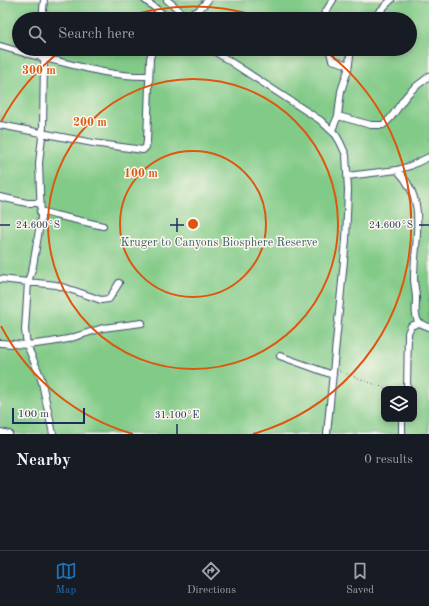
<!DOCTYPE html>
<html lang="en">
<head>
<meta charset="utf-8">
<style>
	body { margin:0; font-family:"Old Standard TT",serif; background:#20242c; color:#f1f3f6 }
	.controls { position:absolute; right:12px; bottom:12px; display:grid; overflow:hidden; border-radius:8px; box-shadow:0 2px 6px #0003 }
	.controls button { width:36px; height:36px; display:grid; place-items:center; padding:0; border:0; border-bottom:1px solid #363941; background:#171b24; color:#f1f3f6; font:20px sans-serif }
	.scale { position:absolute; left:12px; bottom:10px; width:73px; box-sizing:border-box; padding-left:4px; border:2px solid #1b2f5e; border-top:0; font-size:11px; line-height:14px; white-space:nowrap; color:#1b2f5e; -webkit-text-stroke:3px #fbf7ec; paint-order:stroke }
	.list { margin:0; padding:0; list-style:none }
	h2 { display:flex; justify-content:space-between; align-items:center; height:52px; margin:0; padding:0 16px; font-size:17px }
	h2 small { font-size:13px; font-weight:400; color:#9ea1a6 }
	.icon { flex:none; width:22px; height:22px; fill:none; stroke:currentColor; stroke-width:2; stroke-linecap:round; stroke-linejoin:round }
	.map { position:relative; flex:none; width:429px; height:434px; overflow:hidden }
	.search { position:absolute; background:#171b24; box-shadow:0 2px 6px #0003; left:12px; right:12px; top:12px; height:44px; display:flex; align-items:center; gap:10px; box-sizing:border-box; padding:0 14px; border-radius:22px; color:#9ea1a6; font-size:15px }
	.sheet { height:116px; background:#171b24 }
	nav { display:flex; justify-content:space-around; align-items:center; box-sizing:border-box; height:56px; border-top:1px solid #363941; background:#171b24; font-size:11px; color:#9ea1a6 }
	nav a { display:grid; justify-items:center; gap:2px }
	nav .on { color:#1f6fb2 }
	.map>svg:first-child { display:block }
	.green { fill:#82ca87; stroke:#4e7c72; fill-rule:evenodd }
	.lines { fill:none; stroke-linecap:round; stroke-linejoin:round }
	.minor-casing { stroke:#3b4b6e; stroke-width:8 }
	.path { stroke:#3b4b6e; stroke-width:1; stroke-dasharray:1 3; stroke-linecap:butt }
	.minor { stroke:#fff; stroke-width:6 }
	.ticks { fill:none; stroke:#1b2f5e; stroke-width:1.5 }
	.ring { fill:none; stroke:#de5710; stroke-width:2 }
	.labels { text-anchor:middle; stroke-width:3; stroke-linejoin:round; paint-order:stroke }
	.park-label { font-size:12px; fill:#3a5e6a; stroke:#fbf7ec }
	.ticks-label { font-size:10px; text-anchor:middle; fill:#1b2f5e; stroke:#fbf7ec; stroke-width:3; stroke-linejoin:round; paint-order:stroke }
	.centre { fill:#de5710; stroke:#fbf7ec; stroke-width:2 }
	.ring-label { font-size:12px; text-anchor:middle; font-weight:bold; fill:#de5710; stroke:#fbf7ec; stroke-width:3; stroke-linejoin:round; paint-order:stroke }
</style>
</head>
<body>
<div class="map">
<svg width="429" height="434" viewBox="0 0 429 434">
	<rect width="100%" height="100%" fill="#fbf7ec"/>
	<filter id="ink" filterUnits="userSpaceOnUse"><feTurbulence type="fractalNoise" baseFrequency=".025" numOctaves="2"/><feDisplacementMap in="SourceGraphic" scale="8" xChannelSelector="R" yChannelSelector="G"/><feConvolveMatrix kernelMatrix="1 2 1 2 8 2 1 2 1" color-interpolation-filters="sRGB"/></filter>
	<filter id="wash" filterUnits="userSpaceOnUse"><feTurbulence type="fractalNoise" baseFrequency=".012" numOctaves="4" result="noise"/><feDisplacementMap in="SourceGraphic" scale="16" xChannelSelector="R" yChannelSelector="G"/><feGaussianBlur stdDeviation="0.9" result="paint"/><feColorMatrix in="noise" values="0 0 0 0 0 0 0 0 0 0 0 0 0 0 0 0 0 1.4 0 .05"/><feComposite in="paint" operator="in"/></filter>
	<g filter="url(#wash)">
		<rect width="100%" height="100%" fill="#eee7ca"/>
		<!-- green -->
		<path class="green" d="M 0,0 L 429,0 L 429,434 L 0,434 ZM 19,19 L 410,19 L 410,49 L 19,49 ZM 384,389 L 414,389 L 414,419 L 384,419 Z"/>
	</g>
	<g filter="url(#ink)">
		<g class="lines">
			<defs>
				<path id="minor" d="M 145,0 L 169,19
					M 167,0 L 178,9 L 185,19
					M 42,19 L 44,0
					M 185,19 L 188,15 L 198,11 L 208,0
					M 323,19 L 323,16 L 333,0
					M 372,19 L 391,0
					M 0,46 C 19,52 38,57 57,61 C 88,69 118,77 149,76
					M 42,49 L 44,58 L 43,128 L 39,163 L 41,218 L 33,266 L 28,282 L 25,330 L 27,345 L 41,378 L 53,434
					M 211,49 L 320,120 L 336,135 L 340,142 L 346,155 L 348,190 L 346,240 L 327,434
					M 329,49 L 332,60 L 349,65
					M 338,116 L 371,125 L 383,125 C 395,117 399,103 409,93 C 415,86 423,82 429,76
					M 0,125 L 93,143 L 143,150 L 146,147 L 147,141 L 150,58 L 153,49
					M 332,130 L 338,116 L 341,91 L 348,70 L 351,49
					M 397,170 C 429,202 414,238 414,278 C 414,285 416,292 416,299 C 416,308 414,315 419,323 L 411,326 L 408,333 L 407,389
					M 347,176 L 397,170 L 410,166 L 429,157
					M 0,197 L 27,203 L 40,203
					M 40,211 L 55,215 L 103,226
					M 0,279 L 56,285 L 75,291 L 101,300 L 109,299 L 119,283
					M 419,323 L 429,327
					M 0,343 L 27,345 L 51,342 L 68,339 L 103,328 L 142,323
					M 280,356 L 333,375
					M 0,432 L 9,434
					M 402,434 L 402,419"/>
			</defs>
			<!-- minor casing -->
			<use href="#minor" class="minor-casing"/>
			<!-- path -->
			<path class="path" d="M 339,371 L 387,389"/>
			<!-- minor -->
			<use href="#minor" class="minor"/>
		</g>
	</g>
	<!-- ticks -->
	<path class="ticks" d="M 177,218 L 177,232M 0,225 L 10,225M 170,225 L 184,225M 419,225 L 429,225M 177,424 L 177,434"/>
	<!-- distance rings -->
	<g class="ring">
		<circle cx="193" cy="224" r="73"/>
		<circle cx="193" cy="224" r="145"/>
		<path d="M133 434A218 218 0 0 1 1 326M1 122A218 218 0 0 1 62 50M120 19A218 218 0 0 1 266 19M324 50A218 218 0 0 1 253 434"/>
	</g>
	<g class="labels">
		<!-- park labels -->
		<g class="park-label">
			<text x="219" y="246">Kruger to Canyons Biosphere Reserve</text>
		</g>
	</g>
	<g class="ticks-label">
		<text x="38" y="228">24.600°S</text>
		<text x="391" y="228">24.600°S</text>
		<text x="177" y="418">31.100°E</text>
	</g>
	<circle cx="193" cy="224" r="6" class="centre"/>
	<g class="ring-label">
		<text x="39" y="74">300 m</text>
		<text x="90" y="126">200 m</text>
		<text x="141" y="177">100 m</text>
	</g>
</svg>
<div class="controls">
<button><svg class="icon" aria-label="layers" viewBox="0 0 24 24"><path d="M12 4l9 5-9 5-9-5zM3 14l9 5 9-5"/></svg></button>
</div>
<div class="scale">100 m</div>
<div class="search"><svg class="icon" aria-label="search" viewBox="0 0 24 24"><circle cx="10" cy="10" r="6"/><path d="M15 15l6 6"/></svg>Search here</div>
</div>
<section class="sheet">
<h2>Nearby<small>0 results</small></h2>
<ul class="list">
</ul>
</section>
<nav>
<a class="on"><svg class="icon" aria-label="map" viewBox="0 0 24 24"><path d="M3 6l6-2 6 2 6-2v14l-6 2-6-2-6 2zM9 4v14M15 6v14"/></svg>Map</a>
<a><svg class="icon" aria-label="directions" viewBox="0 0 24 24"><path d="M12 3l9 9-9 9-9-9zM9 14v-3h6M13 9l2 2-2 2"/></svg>Directions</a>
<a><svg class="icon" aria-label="saved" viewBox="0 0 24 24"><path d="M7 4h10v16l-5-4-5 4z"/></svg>Saved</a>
</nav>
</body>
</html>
